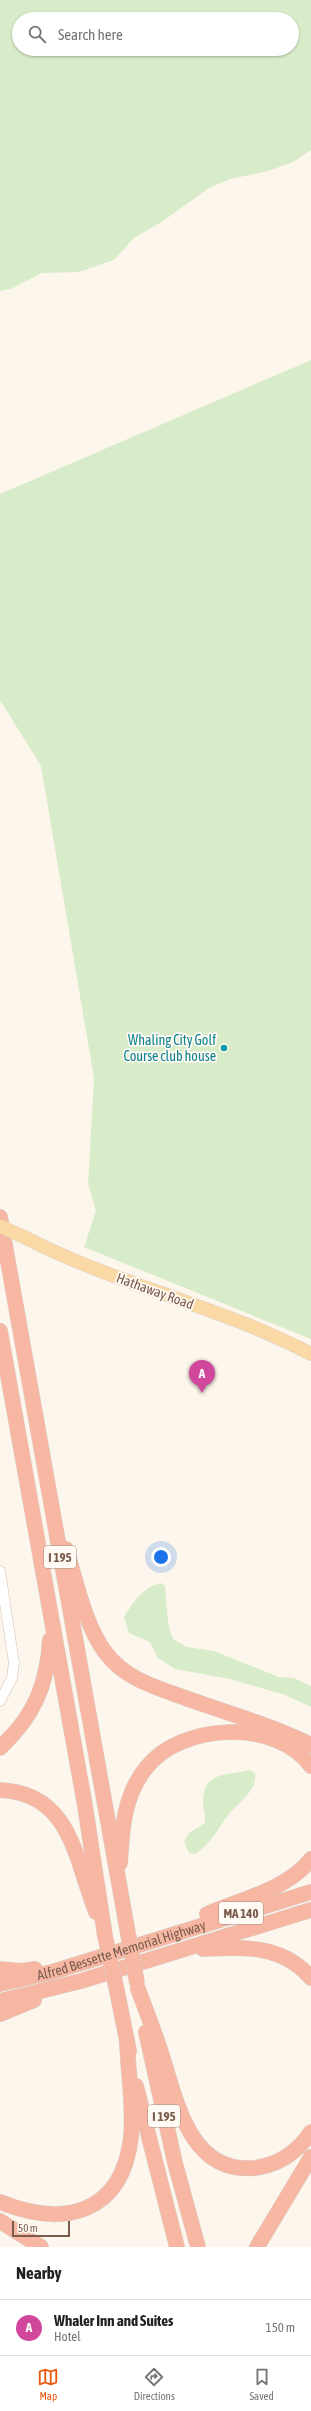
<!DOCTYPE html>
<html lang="en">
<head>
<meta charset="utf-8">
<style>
	body { margin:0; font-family:"Asap Condensed",sans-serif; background:#f6f6f6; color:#202124 }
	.scale { position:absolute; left:12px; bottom:10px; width:58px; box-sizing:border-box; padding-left:4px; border:2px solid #7a5c4d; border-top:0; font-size:11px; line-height:14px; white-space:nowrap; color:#7a5c4d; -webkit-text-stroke:3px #fffaf3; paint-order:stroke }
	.you { position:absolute; left:161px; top:1557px; width:14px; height:14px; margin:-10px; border:3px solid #fff; border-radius:50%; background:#1a73e8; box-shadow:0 0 0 6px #1a73e833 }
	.badge { display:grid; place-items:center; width:26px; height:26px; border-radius:50%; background:#ea580c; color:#fff; font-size:13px; font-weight:700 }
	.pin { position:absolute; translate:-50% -33px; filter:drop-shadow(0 1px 2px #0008) }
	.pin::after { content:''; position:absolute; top:21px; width:14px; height:12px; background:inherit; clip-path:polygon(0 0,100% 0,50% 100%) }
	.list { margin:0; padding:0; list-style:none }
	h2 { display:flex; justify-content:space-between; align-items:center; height:52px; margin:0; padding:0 16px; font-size:17px }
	h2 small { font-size:13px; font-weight:400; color:#757577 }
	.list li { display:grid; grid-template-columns:26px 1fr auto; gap:12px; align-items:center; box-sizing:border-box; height:56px; padding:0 16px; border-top:1px solid #e0e0e0 }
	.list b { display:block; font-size:15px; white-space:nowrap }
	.list p { margin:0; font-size:13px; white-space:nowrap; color:#757577 }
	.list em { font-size:13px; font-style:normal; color:#757577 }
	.icon { flex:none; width:22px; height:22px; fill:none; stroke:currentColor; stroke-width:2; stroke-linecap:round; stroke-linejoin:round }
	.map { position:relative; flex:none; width:311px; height:2247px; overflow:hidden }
	.search { position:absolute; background:#fff; box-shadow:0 1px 3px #0004; left:12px; right:12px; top:12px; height:44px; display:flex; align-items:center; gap:10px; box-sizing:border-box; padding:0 14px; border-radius:22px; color:#757577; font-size:15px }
	.sheet { height:108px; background:#fff }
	nav { display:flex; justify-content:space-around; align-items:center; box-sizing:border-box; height:56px; border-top:1px solid #e0e0e0; background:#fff; font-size:11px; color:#757577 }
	nav a { display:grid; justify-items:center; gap:2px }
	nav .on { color:#ea580c }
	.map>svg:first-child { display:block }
	.green { fill:#d8ecc9; fill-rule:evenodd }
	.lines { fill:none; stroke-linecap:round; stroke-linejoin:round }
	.minor-casing { stroke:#d1beb0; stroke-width:11 }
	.major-casing { stroke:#dad1cd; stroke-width:14 }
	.highway-casing { stroke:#dad1cd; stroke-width:16 }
	.minor { stroke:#fff; stroke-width:10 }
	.major { stroke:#fbd9a5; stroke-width:13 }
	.highway { stroke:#f7b7a3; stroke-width:15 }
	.major-bridge-casing { stroke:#dad1cd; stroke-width:14; stroke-linecap:butt }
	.highway-bridge-casing { stroke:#dad1cd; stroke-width:16; stroke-linecap:butt }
	.major-bridge { stroke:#fbd9a5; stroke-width:13 }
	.highway-bridge { stroke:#f7b7a3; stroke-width:15 }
	.culture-dot { fill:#0f9aa8; stroke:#fffaf3; stroke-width:1.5 }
	.labels { text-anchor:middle; stroke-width:3.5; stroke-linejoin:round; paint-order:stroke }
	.shield { fill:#fffaf3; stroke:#a28b7f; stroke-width:1 }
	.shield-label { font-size:13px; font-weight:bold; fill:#7a5c4d }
	.culture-label { font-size:14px; fill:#0d838f; stroke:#fffaf3; text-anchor:end }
	.street-label { font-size:14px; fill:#7a5c4d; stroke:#fffaf3 }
</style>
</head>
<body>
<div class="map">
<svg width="311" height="2247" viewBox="0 0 311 2247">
	<rect width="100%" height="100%" fill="#fdf6ec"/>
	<!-- green -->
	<path class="green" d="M 0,0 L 311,0 L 311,150 L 293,162 L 268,171 L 230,179 L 209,188 L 163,221 L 134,238 L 114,260 L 79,272 L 42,273 L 11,289 L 0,291 ZM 19,19 L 292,19 L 292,49 L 19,49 Z
		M 311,360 L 311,1339 L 84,1247 L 96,1211 L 88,1184 L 94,1078 L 41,766 L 0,700 L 0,494 Z
		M 161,1583 L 165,1586 C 167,1601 166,1625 173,1639 L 187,1647 L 214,1651 L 279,1677 L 294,1678 L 311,1686 L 311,1707 L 285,1695 L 230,1679 L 175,1669 L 158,1658 L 150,1642 L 129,1633 L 124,1617 C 133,1602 143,1587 161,1583 Z
		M 249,1770 L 255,1773 C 258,1790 239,1802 229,1814 C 218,1828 211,1845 195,1854 L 189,1853 L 184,1842 L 189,1833 L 205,1823 C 206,1815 203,1809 203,1801 C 204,1770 228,1776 249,1770 Z"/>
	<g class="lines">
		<defs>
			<path id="minor" d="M 0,1571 L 14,1663 L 12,1678 L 0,1701"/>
			<path id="major" d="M 26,1238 C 117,1285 220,1306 311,1354"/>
			<g id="highway">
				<path d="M 0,1217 L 127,1928"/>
				<path d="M 0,1331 L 85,1806 L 105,1936"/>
				<path d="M 66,1549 C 77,1583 84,1623 105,1652 C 126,1681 162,1689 194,1701 C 234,1715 273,1726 311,1745"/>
				<path d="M 0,1748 C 34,1716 47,1686 50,1640"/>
				<path d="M 0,1790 C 71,1793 75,1859 96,1912"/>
				<path d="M 120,1863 C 122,1829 124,1795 146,1768 C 181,1723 276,1718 311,1766"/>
				<path d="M 207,1914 C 241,1899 287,1890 311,1859"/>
				<path d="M 203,1949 C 243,1947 282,1944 311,1978"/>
				<path d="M 0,1969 L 21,1971 L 35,1969"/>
				<path id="s1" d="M 0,1984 L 52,1972 L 311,1892"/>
				<path d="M 138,1989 C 146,2010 154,2031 161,2052 C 176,2099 189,2174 254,2168 C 279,2165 297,2153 311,2132"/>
				<path d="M 117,1991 L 129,2051"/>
				<path d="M 0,2001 L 81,1981 L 311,1910"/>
				<path d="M 0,2014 L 34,2000"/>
				<path d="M 146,2032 L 175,2163 L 198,2247"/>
				<path d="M 136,2086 L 177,2247"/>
				<path d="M 0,2202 C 64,2228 122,2214 131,2137 C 134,2106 128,2073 127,2042"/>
				<path d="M 0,2221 L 41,2247"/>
				<path d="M 257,2247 L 311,2157"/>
			</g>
		</defs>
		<!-- minor casing -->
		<use href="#minor" class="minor-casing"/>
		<!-- major casing -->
		<use href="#major" class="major-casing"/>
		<!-- highway casing -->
		<use href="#highway" class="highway-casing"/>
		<!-- minor -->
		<use href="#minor" class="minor"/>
		<!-- major -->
		<use href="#major" class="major"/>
		<!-- highway -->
		<use href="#highway" class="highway"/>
		<defs>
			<path id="major-bridge" d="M 0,1226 L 26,1238"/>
			<path id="highway-bridge" d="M 127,1928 L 137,1983
				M 105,1936 L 117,1991"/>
		</defs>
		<!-- major-bridge casing -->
		<use href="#major-bridge" class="major-bridge-casing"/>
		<!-- highway-bridge casing -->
		<use href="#highway-bridge" class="highway-bridge-casing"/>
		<!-- major-bridge -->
		<use href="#major-bridge" class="major-bridge"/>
		<!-- highway-bridge -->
		<use href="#highway-bridge" class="highway-bridge"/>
	</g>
	<!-- markers -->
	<circle class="culture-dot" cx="224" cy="1048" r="4"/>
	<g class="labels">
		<!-- shield labels -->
		<g class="shield">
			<rect x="44" y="1546" width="32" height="22" rx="3"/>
			<rect x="219" y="1902" width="44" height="22" rx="3"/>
			<rect x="148" y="2105" width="32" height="22" rx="3"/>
		</g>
		<g class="shield-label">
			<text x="60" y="1562">I 195</text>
			<text x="241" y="1918">MA 140</text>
			<text x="164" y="2121">I 195</text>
		</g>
		<!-- culture labels -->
		<g class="culture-label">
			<text x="216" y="1045">Whaling City Golf<tspan x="216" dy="16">Course club house</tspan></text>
		</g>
		<!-- street labels -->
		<g class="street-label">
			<text transform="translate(155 1291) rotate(20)" y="5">Hathaway Road</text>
			<text dy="5" stroke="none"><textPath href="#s1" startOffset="126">Alfred Bessette Memorial Highway</textPath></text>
		</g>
	</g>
</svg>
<div class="scale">50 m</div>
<div class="you"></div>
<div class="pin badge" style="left:202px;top:1393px;background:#d1479c">A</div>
<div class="search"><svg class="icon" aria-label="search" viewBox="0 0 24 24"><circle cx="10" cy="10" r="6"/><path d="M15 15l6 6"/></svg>Search here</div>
</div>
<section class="sheet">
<h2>Nearby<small></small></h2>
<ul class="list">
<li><span class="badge" style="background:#d1479c">A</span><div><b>Whaler Inn and Suites</b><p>Hotel</p></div><em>150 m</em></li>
</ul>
</section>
<nav>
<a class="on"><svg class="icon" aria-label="map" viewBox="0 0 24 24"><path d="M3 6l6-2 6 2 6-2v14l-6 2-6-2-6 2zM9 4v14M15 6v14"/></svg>Map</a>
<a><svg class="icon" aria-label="directions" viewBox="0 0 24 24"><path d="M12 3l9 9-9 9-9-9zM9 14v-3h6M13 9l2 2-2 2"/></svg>Directions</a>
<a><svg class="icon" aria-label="saved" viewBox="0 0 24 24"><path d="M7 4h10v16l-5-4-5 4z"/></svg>Saved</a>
</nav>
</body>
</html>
